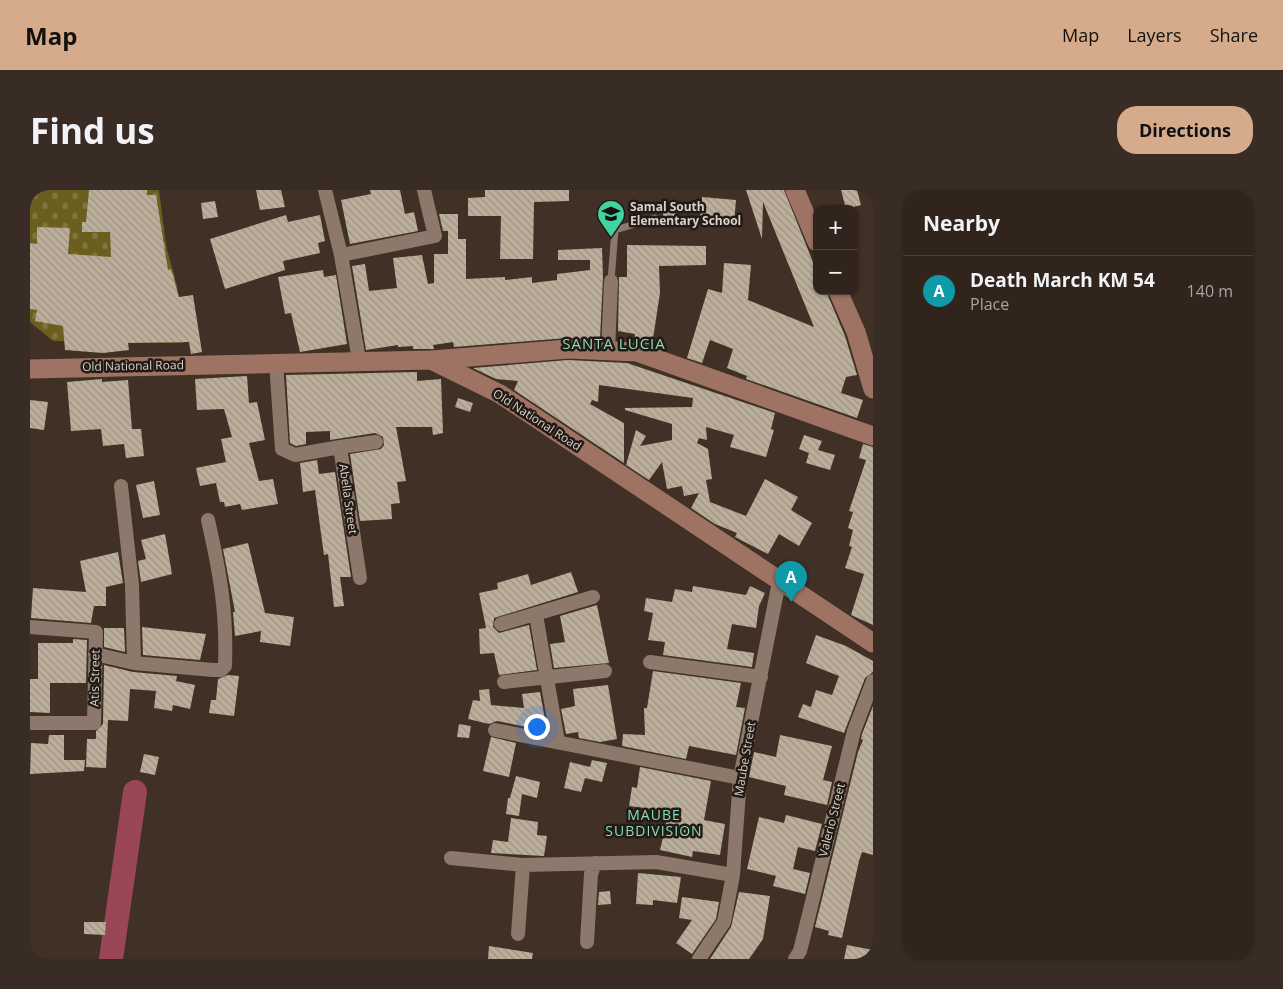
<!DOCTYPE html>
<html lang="en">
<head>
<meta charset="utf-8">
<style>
	body { margin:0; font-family:"Open Sans",sans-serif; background:#382c25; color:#f1f3f6 }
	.controls { position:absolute; right:15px; top:15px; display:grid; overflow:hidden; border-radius:10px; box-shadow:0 1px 4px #0004 }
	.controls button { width:45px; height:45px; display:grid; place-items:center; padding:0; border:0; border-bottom:1px solid #4b413b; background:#30241c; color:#f1f3f6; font:25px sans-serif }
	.you { position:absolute; left:506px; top:536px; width:18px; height:18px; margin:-12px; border:4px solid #fff; border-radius:50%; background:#1a73e8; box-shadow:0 0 0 8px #1a73e833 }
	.badge { display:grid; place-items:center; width:32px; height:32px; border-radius:50%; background:#d6ab8b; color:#fff; font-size:16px; font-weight:700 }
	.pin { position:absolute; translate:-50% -41px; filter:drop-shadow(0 1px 2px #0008) }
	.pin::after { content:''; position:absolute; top:26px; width:18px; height:15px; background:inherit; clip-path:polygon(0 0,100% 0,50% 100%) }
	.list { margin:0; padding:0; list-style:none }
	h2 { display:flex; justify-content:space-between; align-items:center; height:65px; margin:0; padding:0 20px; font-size:21px }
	h2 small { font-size:16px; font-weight:400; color:#a8a4a3 }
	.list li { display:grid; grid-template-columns:32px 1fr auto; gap:15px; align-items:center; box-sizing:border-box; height:70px; padding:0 20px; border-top:1px solid #4b413b }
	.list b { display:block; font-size:19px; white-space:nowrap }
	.list p { margin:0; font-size:16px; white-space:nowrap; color:#a8a4a3 }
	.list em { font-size:16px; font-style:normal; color:#a8a4a3 }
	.map { position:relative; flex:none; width:843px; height:769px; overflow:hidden; border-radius:20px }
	header { display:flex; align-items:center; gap:30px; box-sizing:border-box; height:70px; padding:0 25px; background:#d6ab8b; color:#111 }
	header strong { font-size:24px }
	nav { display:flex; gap:28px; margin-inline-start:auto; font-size:18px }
	.intro { display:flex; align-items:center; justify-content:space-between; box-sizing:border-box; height:120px; padding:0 30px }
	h1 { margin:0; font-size:35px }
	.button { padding:12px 22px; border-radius:20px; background:#d6ab8b; color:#111; font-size:18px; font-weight:700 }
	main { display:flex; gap:30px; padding:0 30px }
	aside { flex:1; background:#30241c; border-radius:20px; box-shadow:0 1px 4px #0004 }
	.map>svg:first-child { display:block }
	.cemetery { fill:url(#cemetery-stones) }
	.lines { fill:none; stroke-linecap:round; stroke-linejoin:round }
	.river { stroke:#994656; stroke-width:24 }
	.building { fill:url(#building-back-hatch) }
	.lane { stroke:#8c796c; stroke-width:7 }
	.street { stroke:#8c796c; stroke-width:14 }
	.secondary { stroke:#9e7364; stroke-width:19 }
	.labels { text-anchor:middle; stroke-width:5; stroke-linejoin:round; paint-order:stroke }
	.poi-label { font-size:12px; font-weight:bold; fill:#dad0c9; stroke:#211a15; text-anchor:start }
	.street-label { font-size:12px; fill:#dad0c9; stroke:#211a15 }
	.neighbourhood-label { font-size:14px; letter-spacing:1px; fill:#87deb9; stroke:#211a15 }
	.quarter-label { font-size:15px; letter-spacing:1px; fill:#87deb9; stroke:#211a15 }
</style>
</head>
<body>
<header>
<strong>Map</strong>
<nav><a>Map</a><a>Layers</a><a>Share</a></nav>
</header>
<div class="intro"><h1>Find us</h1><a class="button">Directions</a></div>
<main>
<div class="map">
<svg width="843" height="769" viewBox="0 0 843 769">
	<defs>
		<pattern id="cemetery-stones" width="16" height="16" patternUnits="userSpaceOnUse" patternTransform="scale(1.25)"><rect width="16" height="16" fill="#6b5f1f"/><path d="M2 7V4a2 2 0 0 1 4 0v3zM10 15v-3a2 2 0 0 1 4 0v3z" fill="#80753e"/></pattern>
		<pattern id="building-back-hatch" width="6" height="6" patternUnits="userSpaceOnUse" patternTransform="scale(1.25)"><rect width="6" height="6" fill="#bbae9b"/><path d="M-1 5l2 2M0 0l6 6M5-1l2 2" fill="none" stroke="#9c9283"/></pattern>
	</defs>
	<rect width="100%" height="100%" fill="#403025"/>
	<!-- cemetery -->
	<path class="cemetery" d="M 0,0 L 129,0 L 136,56 L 147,96 L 153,153 L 23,151 L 0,132 Z"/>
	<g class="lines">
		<!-- river -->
		<path class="river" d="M 81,769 L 105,602"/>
	</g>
	<!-- building -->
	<path class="building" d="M 59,0 L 117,0 L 117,5 L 126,5 L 138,80 L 141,79 L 149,107 L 163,105 L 172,162 L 161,164 L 159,152 L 98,153 L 99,160 L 73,163 L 35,160 L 33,136 L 5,131 L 7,120 L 0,119 L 0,53 L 7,54 L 7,37 L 40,38 L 38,64 L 81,67 L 80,42 L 52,42 L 52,32 L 56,32 Z
		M 226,0 L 251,0 L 255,17 L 230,20 Z
		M 340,0 L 370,0 L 375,24 L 384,22 L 388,41 L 320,54 L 311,10 L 341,4 Z
		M 455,0 L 539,0 L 539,11 L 504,12 L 503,69 L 470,69 L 471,26 L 438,26 L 438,8 L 455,7 Z
		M 716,0 L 754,0 L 787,82 L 787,101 L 796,101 L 815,146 L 827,185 L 816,187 L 811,203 L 833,210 L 827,228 L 716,189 L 717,186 L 697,178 L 703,159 L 680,150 L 672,173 L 657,168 L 678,99 L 692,103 L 694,73 L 721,75 L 718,110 L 784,137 L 733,12 L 732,49 Z
		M 811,0 L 827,0 L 831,15 L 816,19 Z
		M 672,7 L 706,10 L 704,33 L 670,30 Z
		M 185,11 L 188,27 L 173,29 L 171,13 Z
		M 633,19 L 645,19 L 645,36 L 633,36 Z
		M 409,24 L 428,24 L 428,49 L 436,49 L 436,89 L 475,87 L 475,90 L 502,87 L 502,93 L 527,90 L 527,84 L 560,80 L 560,70 L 528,70 L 528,60 L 572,58 L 573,87 L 570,149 L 537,148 L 424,157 L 423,152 L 403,155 L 404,159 L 383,159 L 383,156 L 368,157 L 368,155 L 336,160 L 322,76 L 335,74 L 339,101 L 367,98 L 363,68 L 392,65 L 398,94 L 404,93 L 404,64 L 418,64 L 418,41 L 413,41 Z
		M 256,25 L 258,32 L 290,25 L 295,51 L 288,53 L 290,63 L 253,71 L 255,80 L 195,99 L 180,49 Z
		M 597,55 L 676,56 L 676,75 L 629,76 L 630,103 L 622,155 L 604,151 L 605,144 L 588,141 L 589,87 L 597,87 Z
		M 293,80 L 294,87 L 306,85 L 317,154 L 270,162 L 261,123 L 255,124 L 248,87 Z
		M 538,170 L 597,173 L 745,223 L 741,239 L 744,240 L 736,267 L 700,257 L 704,245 L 676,237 L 677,250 L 669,248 L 667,253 L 678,259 L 682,289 L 676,290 L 680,312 L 716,326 L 735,289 L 768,307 L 761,320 L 782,333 L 769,356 L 749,344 L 738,364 L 705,347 L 707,343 L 685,334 L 661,318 L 669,303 L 654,306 L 652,296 L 637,299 L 632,272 L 619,290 L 596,275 L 606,240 L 616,246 L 610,256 L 642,250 L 642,234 L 595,220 L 595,218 L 662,217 L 663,208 L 569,195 L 568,212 L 562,210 L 560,214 L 594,233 L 594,273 L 484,200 L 488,191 L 466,189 L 443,178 Z
		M 387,182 L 387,191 L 411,189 L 413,243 L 403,245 L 402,237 L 366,237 L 376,291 L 367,292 L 370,313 L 361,314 L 362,329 L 330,331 L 320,264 L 351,259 L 354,255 L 353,247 L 345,243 L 300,250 L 300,241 L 276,242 L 276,254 L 266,256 L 260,253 L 256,185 Z
		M 217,186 L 219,213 L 227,212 L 235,250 L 219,253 L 229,291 L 243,289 L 248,314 L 212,320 L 210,314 L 195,317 L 194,312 L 190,312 L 186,293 L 170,296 L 166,278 L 196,272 L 191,249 L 202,247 L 194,219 L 167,220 L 165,189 Z
		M 72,189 L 72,192 L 98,190 L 102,239 L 111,239 L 114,266 L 96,268 L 94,254 L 73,256 L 71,239 L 41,241 L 37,192 Z
		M 428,208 L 443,213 L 440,222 L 425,217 Z
		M 0,210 L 18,212 L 14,240 L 0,238 Z
		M 774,245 L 792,251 L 788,260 L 805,265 L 800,280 L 776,273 L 779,263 L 769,259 Z
		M 833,254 L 843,257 L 843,435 L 821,425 L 834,384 L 815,378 L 822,357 L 819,356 L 823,340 L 818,338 L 823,322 L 819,321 L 836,270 L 829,268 Z
		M 287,270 L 289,284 L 305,282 L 321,387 L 310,387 L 314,416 L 304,417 L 298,364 L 294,365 L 285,300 L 273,302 L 270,273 Z
		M 124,291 L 130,325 L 113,328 L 106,295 Z
		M 135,344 L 142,384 L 111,392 L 108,371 L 116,369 L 111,350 Z
		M 218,353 L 235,423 L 264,427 L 260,456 L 230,452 L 231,441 L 205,446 L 203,422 L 205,422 L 193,359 Z
		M 88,362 L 93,393 L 76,397 L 76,416 L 64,416 L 61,433 L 1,428 L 3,398 L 56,402 L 50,371 Z
		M 541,382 L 548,402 L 464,428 L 463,437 L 469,443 L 499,435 L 507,480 L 469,485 L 464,463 L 450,464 L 449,439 L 456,438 L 449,403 L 468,399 L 467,393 L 498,384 L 501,395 Z
		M 663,396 L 716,405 L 720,396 L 735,403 L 729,416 L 726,438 L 702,434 L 697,459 L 724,463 L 722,477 L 633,465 L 635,452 L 618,450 L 623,423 L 614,421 L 616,408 L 642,412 L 645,399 L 662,402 Z
		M 567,415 L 579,473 L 524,478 L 520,454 L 535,452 L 530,426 Z
		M 112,437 L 176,444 L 170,470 L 113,465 Z
		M 74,438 L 94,438 L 95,462 L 74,457 Z
		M 786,445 L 816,456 L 843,471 L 843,482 L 835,488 L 814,543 L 768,527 L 773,514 L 781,517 L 786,500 L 802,505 L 809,486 L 776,473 Z
		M 43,449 L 57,450 L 56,493 L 20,493 L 20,523 L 0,522 L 0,489 L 8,489 L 8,453 L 43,453 Z
		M 74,475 L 103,482 L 147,486 L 146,491 L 165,495 L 160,519 L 143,515 L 142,521 L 124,518 L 126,501 L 100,499 L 98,531 L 78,530 L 76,578 L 56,577 L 57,549 L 66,549 L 66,541 L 73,534 Z
		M 623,481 L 711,493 L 706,517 L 715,518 L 706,565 L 659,556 L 656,569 L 592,556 L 593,544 L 615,545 L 614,518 L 617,518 Z
		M 198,485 L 209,486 L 204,526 L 179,523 L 181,510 L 186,510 L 188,489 Z
		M 578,495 L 587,549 L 570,552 L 549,548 L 548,542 L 536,544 L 531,519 L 545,516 L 543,499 Z
		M 459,499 L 461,515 L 494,518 L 492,504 L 510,502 L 517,541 L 467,531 L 459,534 L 438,529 L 443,510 L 450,511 L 449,500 Z
		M 843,516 L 843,665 L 832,662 L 829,671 L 812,748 L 798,745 L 799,741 L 785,737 L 828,562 L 833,550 L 831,549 L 832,544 Z
		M 429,534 L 441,536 L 439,548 L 427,547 Z
		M 19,545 L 34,545 L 34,570 L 55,570 L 54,581 L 0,584 L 1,553 L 18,554 Z
		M 750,545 L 802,556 L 793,590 L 802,592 L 797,615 L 754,605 L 756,596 L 719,587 L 724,562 L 746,567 Z
		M 461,547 L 486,553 L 479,587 L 453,581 Z
		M 114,564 L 129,567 L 125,585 L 110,582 Z
		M 562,570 L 577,573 L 572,592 L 555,588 L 551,602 L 534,598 L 540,572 L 560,577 Z
		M 610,577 L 681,591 L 674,630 L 695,634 L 690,665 L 663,661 L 662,667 L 630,660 L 639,621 L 599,616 L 602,597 L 607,598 Z
		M 486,586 L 510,592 L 507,608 L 492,604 L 489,626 L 476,624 L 478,608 L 480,608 Z
		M 756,625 L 792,634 L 785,661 L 768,657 L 763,679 L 780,683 L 775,704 L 743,696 L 746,686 L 717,679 L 729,627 L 754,633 Z
		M 481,628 L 508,632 L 507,645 L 517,646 L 514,666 L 461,663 L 463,650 L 478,652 Z
		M 608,683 L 651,687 L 647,713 L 623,710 L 623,715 L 606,714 Z
		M 580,701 L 581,714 L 568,715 L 569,702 Z
		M 709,702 L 740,706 L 733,749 L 719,769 L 680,769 L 701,737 Z
		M 652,707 L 689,712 L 686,729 L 662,764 L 646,753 L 662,730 L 649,728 Z
		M 54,732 L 76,732 L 75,745 L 54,744 Z
		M 817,755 L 843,760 L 843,769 L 814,769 Z
		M 459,756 L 503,763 L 502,769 L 458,769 Z"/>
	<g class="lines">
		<!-- lane -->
		<path class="lane" d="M 581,91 L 585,40 L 625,28"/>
		<!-- street -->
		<path class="street" d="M 295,0 L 311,65 L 329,170
			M 311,65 L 405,46 L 394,0
			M 578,161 L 581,91
			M 246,172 L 252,259 L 265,265 L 310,257 L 330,388
			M 310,257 L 346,252
			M 91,296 L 102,395 L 104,473
			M 506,425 L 528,552
			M 471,434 L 563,407
			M 0,437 L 66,442 L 64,533 L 0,533
			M 65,464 L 104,473 L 183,480 L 191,480 L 195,476 C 197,422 190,383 178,330
			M 620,472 L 731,487
			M 474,492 L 575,481
			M 465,540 L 710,588
			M 421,668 L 493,675 L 626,672 L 703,685
			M 488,744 L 493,675
			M 557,752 L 561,684 L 565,673
			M 669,769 L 694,732 L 703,685 L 710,588 L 749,392
			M 765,769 L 770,761 L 824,541 L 843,491"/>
		<!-- secondary -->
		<path class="secondary" d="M 765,0 L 787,52
			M 808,101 L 826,142 L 843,199
			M 402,170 L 538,159 L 607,162 L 843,246
			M 0,179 L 401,170 L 470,204 L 843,453"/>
	</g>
	<!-- icons -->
	<defs>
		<symbol id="school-pin" viewBox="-11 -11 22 30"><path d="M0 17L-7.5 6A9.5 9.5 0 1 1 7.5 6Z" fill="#41d4a1" stroke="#211a15"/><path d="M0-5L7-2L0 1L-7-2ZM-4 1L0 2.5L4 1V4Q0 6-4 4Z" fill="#111"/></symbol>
	</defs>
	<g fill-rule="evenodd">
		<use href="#school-pin" x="565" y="8" width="32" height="43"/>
	</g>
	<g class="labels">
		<!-- poi labels -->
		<g class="poi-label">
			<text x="600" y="21">Samal South<tspan x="600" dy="14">Elementary School</tspan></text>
		</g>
		<!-- street labels -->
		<g class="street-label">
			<text transform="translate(103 176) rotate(-1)" y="4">Old National Road</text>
			<text transform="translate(507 230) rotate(33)" y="4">Old National Road</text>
			<text transform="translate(318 309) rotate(82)" y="4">Abella Street</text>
			<text transform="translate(65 488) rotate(-89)" y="4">Atis Street</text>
			<text transform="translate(715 569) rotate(-80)" y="4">Maube Street</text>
			<text transform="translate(802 630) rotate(-76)" y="4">Valerio Street</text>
		</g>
		<!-- neighbourhood labels -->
		<g class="neighbourhood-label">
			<text x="624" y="630">MAUBE<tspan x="624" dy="16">SUBDIVISION</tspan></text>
		</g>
		<!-- quarter labels -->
		<g class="quarter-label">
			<text x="584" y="159">SANTA LUCIA</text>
		</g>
	</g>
</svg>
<div class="controls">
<button>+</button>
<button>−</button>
</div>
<div class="you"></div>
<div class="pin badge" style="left:761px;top:412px;background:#0f9aa8">A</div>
</div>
<aside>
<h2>Nearby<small></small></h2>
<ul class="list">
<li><span class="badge" style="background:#0f9aa8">A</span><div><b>Death March KM 54</b><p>Place</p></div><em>140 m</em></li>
</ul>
</aside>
</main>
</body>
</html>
